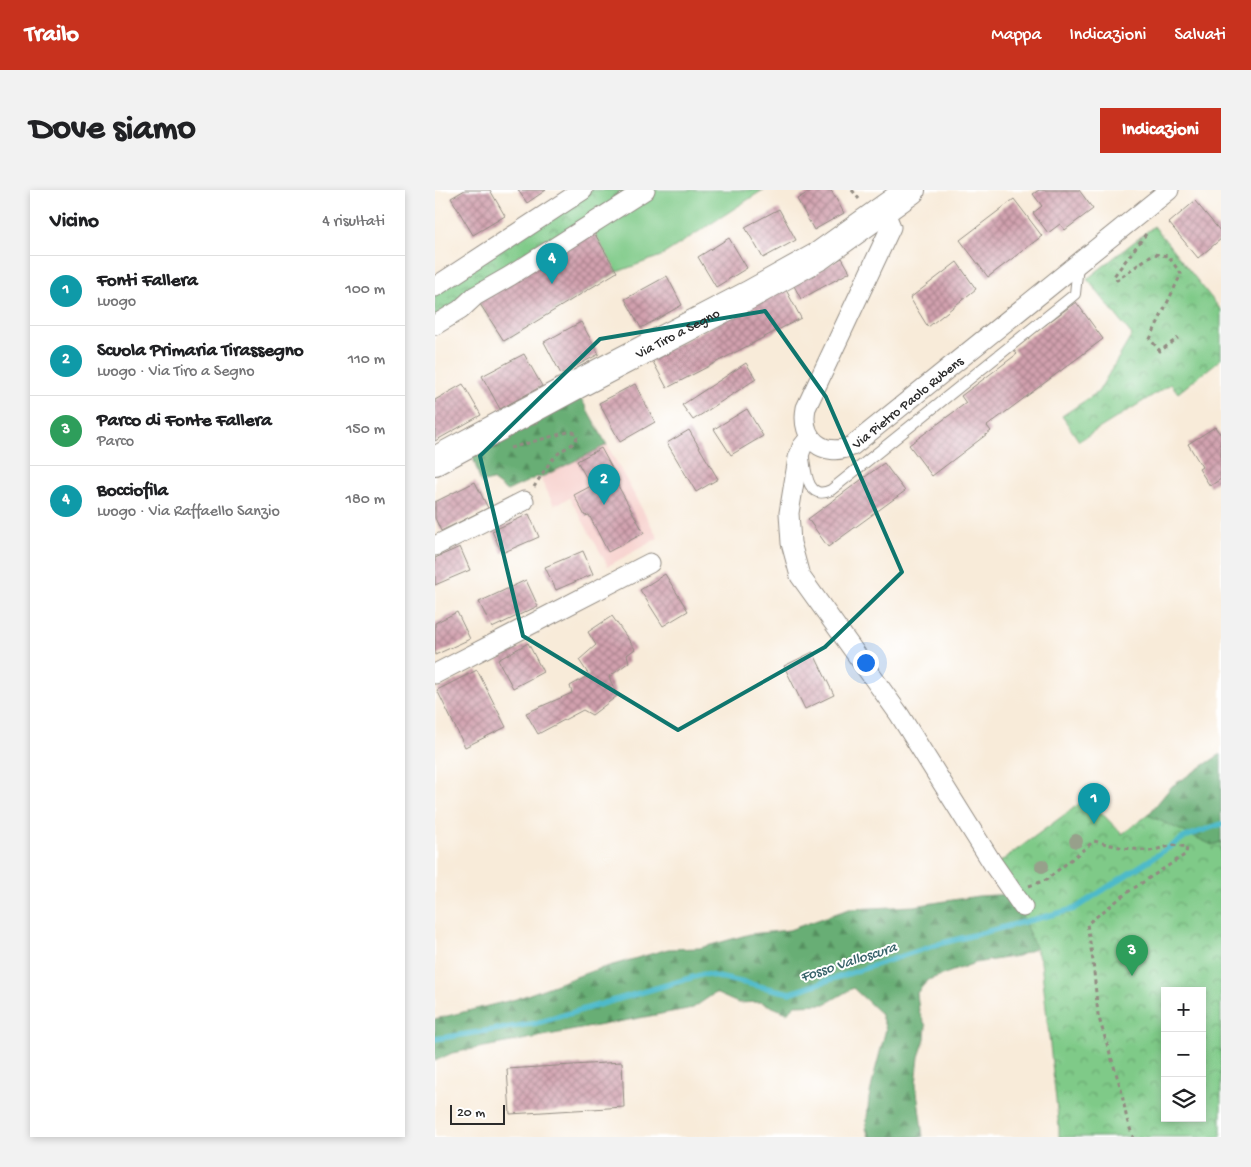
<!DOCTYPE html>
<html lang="it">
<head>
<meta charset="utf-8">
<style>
	body { margin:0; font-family:"Gochi Hand",sans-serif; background:#f2f2f2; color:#202124 }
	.controls { position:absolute; right:15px; bottom:15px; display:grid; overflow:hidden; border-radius:0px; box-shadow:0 2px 8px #0003 }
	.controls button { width:45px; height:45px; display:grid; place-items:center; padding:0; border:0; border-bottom:1px solid #e0e0e0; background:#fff; color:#202124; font:25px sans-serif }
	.scale { position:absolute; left:15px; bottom:12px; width:55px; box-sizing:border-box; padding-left:5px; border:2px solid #2b2b2b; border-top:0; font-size:14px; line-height:18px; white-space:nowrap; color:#2b2b2b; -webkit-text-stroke:4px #fff; paint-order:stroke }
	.you { position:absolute; left:430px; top:472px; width:18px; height:18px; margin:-12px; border:4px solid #fff; border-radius:50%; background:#1a73e8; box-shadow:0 0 0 8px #1a73e833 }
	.badge { display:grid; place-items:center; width:32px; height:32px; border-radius:50%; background:#c8321e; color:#fff; font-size:16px; font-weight:700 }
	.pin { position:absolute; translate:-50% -41px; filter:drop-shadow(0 1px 2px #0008) }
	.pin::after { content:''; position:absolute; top:26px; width:18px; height:15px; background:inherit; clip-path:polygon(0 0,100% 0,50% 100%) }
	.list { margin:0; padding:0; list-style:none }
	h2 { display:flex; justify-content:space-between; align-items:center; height:65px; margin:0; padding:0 20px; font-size:21px }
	h2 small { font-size:16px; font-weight:400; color:#757577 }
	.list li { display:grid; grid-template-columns:32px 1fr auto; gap:15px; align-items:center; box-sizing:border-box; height:70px; padding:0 20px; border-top:1px solid #e0e0e0 }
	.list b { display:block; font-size:19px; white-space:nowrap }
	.list p { margin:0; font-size:16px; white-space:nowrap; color:#757577 }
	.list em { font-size:16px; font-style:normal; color:#757577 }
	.icon { flex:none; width:28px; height:28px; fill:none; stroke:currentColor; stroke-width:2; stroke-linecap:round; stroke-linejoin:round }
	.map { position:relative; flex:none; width:786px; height:947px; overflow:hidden; border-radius:0px }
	header { display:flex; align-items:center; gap:30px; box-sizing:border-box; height:70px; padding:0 25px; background:#c8321e; color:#fff }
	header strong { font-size:24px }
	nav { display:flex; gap:28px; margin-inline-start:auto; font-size:18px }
	.intro { display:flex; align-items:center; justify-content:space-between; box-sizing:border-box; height:120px; padding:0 30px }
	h1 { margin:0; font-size:35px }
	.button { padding:12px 22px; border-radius:0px; background:#c8321e; color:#fff; font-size:18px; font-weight:700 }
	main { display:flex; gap:30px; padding:0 30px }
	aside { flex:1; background:#fff; border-radius:0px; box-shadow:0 2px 8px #0003 }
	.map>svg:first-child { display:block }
	.built { fill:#f7d0cc }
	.grass { fill:#7fca88; stroke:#557a5a }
	.forest { fill:url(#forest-firs); stroke:#496c50 }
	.park { fill:url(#park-crowns); stroke:#557a5a; fill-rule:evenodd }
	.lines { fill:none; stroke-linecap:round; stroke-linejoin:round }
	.stream { stroke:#4ebaca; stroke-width:5.5 }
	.building { fill:url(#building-cross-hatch) }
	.service-casing { stroke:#928b82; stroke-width:12 }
	.minor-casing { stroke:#928b82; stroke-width:21 }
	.secondary-casing { stroke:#928b82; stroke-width:30 }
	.path { stroke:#928b82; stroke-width:3; stroke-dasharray:4 4; stroke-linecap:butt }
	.service { stroke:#fff; stroke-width:10 }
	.minor { stroke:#fff; stroke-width:19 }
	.secondary { stroke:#fff; stroke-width:28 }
	.tree { fill:#97a08b }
	.marked { fill:none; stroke:#0f766e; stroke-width:4; stroke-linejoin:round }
	.labels { text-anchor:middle; stroke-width:4; stroke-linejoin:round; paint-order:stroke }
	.street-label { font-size:14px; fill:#2b2b2b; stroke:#fff }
	.water-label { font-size:15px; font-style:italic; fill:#39646b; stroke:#fff }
</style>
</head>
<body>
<header>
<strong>Trailo</strong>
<nav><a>Mappa</a><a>Indicazioni</a><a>Salvati</a></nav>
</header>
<div class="intro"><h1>Dove siamo</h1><a class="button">Indicazioni</a></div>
<main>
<aside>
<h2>Vicino<small>4 risultati</small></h2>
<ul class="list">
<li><span class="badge" style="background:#0f9aa8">1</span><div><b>Fonti Fallera</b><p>Luogo</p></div><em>100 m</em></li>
<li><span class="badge" style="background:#0f9aa8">2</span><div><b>Scuola Primaria Tirassegno</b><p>Luogo · Via Tiro a Segno</p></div><em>110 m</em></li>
<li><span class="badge" style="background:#2e9e5b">3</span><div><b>Parco di Fonte Fallera</b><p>Parco</p></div><em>150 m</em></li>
<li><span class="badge" style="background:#0f9aa8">4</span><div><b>Bocciofila</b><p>Luogo · Via Raffaello Sanzio</p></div><em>180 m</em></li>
</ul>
</aside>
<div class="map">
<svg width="786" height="947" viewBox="0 0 786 947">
	<defs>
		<pattern id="forest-firs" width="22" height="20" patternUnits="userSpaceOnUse" patternTransform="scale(1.25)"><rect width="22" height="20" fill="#67ae74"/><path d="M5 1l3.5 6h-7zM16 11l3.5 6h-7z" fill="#558e5f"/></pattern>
		<pattern id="park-crowns" width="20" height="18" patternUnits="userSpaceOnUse" patternTransform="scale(1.25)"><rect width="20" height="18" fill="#7fca88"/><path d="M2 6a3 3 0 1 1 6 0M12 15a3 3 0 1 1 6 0" fill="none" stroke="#68a46f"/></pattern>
		<pattern id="building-cross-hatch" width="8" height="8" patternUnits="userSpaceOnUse" patternTransform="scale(1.25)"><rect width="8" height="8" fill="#d1a0ae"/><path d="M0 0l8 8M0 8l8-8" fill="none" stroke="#aa838e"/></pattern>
	</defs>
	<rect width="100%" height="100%" fill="#fff"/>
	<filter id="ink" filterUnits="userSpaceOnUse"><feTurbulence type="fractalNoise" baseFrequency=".02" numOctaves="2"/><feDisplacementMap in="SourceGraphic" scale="10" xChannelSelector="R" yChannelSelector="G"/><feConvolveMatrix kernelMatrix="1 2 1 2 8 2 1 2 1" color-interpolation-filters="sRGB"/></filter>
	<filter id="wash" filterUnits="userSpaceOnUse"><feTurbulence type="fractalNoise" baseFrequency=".0096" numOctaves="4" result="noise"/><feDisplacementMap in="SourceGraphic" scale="20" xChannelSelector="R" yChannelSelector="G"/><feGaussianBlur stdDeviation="1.12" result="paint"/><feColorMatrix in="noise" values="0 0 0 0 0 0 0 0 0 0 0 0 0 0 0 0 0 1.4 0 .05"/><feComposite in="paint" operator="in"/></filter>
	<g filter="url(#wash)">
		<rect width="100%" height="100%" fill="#f8ebd9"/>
		<!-- built -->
		<path class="built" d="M 172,255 L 223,348 L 173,376 L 135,308 L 119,315 L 105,288 Z"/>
		<!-- grass -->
		<path class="grass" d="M 208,0 L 328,0 L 226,66 L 182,82 L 69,151 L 40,106 Z"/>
		<!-- forest -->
		<path class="forest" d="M 143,203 L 172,255 L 105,288 L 102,287 L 72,301 L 57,290 L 46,293 L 36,261 Z
			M 786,564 L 786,652 L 751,664 L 617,751 L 583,766 L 540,773 L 515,782 L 493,790 L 482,803 L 484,821 L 491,836 L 490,849 L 484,867 L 481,894 L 488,947 L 434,947 L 431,938 L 434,908 L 439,885 L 451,839 L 445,823 L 418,798 L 390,814 L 361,815 L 352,823 L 326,812 L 303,813 L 280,803 L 258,818 L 17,863 L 0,871 L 0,829 L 81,809 L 157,781 L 233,759 L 265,758 L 315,744 L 354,740 L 414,719 L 479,716 L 543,706 L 611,702 L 713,625 L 737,596 Z"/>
		<!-- park -->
		<path class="park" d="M 148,0 L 210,0 L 0,133 L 0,97 Z
			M 719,36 L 786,120 L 786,169 L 743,203 L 736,194 L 644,251 L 627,226 L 663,202 L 697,145 L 652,89 Z
			M 652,608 L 687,644 L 713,625 L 777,655 L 786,652 L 786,947 L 624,947 L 624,938 L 606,772 L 585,721 L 561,675 ZM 730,801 L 767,801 L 767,928 L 730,928 Z"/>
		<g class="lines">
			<!-- stream -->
			<path class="stream" d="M 0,849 L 102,833 L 269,784 L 355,803 L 504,754 L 639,719 L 750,647 L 786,634"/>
		</g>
		<g id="blocks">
			<!-- building -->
			<path class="building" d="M 30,0 L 55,0 L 70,26 L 38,45 L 16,8 Z
				M 83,0 L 111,0 L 92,13 Z
				M 377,0 L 396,0 L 409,23 L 379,40 L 362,9 Z
				M 604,0 L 644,0 L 658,19 L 630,40 L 625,34 L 613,43 L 598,23 L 607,16 L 598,4 Z
				M 579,9 L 607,46 L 553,87 L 525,50 Z
				M 760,11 L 786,42 L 786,49 L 763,68 L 734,33 Z
				M 344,19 L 361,50 L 328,68 L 310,37 Z
				M 157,39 L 182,82 L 69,151 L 43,111 Z
				M 294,48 L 312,78 L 281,97 L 263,67 Z
				M 407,68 L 415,82 L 366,109 L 358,94 Z
				M 522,72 L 541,99 L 493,137 L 475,108 Z
				M 232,86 L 247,115 L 206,138 L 190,109 Z
				M 350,98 L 366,128 L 232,198 L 216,168 Z
				M 641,112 L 668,149 L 552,236 L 556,241 L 497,286 L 474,255 L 531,213 L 526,206 L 582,164 L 578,159 Z
				M 146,132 L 164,164 L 126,184 L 109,152 Z
				M 89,164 L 107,196 L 65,219 L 47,186 Z
				M 311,173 L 321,189 L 258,230 L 247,215 Z
				M 28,194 L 46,225 L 0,251 L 0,210 Z
				M 200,194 L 220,232 L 185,252 L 164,213 Z
				M 312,219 L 328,246 L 296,265 L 279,239 Z
				M 780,237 L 786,245 L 786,289 L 775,296 L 764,279 L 767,277 L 753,254 Z
				M 254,240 L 283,289 L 261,302 L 232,253 Z
				M 166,258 L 184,291 L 181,292 L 209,343 L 173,362 L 154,325 L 150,326 L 139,305 L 156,296 L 142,271 Z
				M 449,273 L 470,301 L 393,357 L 373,329 Z
				M 40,292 L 53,318 L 6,341 L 0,328 L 0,312 Z
				M 94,324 L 104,347 L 67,363 L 57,341 Z
				M 25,357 L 35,380 L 0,395 L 0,368 Z
				M 148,361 L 158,384 L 121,400 L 110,377 Z
				M 230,384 L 253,421 L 228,436 L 205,400 Z
				M 91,390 L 103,416 L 57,438 L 44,412 Z
				M 22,422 L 35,449 L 0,465 L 0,433 Z
				M 177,426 L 200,459 L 192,465 L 194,472 L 174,487 L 182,506 L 157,525 L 148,520 L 103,544 L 91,523 L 137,503 L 135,496 L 154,485 L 144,470 L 161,455 L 153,442 Z
				M 93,453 L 108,482 L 78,498 L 63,470 Z
				M 378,462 L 399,505 L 370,519 L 349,476 Z
				M 42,480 L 71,537 L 30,557 L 2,500 Z
				M 187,872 L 189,917 L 75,924 L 72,879 Z"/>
		</g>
	</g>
	<g filter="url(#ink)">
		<use href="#blocks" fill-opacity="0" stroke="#928b82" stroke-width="1"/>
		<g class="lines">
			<defs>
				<path id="service" d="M 369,268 C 371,284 373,311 396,300 L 640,104 L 643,75"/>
				<g id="minor">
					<path id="s1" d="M 449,20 L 456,37 L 371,218 C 365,249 388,268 417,256 L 734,0"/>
					<path d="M 0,97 L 148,0"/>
					<path d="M 0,135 L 25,120 L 40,106 L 75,86 L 210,0"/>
					<path d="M 375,247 L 367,257 L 363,268 L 354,323 L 356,353 L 365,386 L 464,524 L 558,674 L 588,717"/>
					<path d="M 0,356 L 89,311"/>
					<path d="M 0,484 L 215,373"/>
				</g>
				<g id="secondary">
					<path id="s2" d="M 0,271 L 141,195 L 314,105 L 384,66 L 476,0"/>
				</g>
			</defs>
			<!-- service casing -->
			<use href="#service" class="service-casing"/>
			<!-- minor casing -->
			<use href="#minor" class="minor-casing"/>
			<!-- secondary casing -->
			<use href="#secondary" class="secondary-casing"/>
			<!-- path -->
			<path class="path" d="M 417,0 L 424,9
				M 711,44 L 679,86 L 682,90 L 718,64 L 733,66 L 746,84 L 715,149 L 725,161 L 743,148
				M 75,258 L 133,242 L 138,242 L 142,244 C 143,254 131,257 125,262 C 114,271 106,286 99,297
				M 594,696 L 611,690 L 659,651 L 689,658 L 715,661 L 739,655 L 752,657 L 751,664 L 693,702 L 652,734 L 658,771 L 663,825 L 686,899 L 692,930 L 698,947"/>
			<!-- service -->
			<use href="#service" class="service"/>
			<!-- minor -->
			<use href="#minor" class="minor"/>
			<!-- secondary -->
			<use href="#secondary" class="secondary"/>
		</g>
		<!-- trees -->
		<g class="tree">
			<circle cx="641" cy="651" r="7"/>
			<circle cx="607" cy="676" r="7"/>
		</g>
	</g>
	<!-- marked area -->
	<path class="marked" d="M 330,121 L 391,207 L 467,382 L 390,457 L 243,540 L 88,446 L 45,266 L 165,149 Z"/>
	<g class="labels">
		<!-- street labels -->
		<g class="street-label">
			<text dy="5" stroke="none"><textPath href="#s2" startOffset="274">Via Tiro a Segno</textPath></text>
			<text dy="5" stroke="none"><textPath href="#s1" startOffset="365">Via Pietro Paolo Rubens</textPath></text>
		</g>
		<!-- water labels -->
		<g class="water-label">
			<text transform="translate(413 771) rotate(-18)" y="5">Fosso Valloscura</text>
		</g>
	</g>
</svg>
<div class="controls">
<button>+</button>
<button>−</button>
<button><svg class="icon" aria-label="layers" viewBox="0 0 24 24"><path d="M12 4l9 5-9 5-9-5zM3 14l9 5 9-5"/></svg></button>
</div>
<div class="scale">20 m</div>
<div class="you"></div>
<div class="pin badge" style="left:659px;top:634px;background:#0f9aa8">1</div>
<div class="pin badge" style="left:169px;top:315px;background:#0f9aa8">2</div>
<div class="pin badge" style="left:697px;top:786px;background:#2e9e5b">3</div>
<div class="pin badge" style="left:117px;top:94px;background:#0f9aa8">4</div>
</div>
</main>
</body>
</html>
